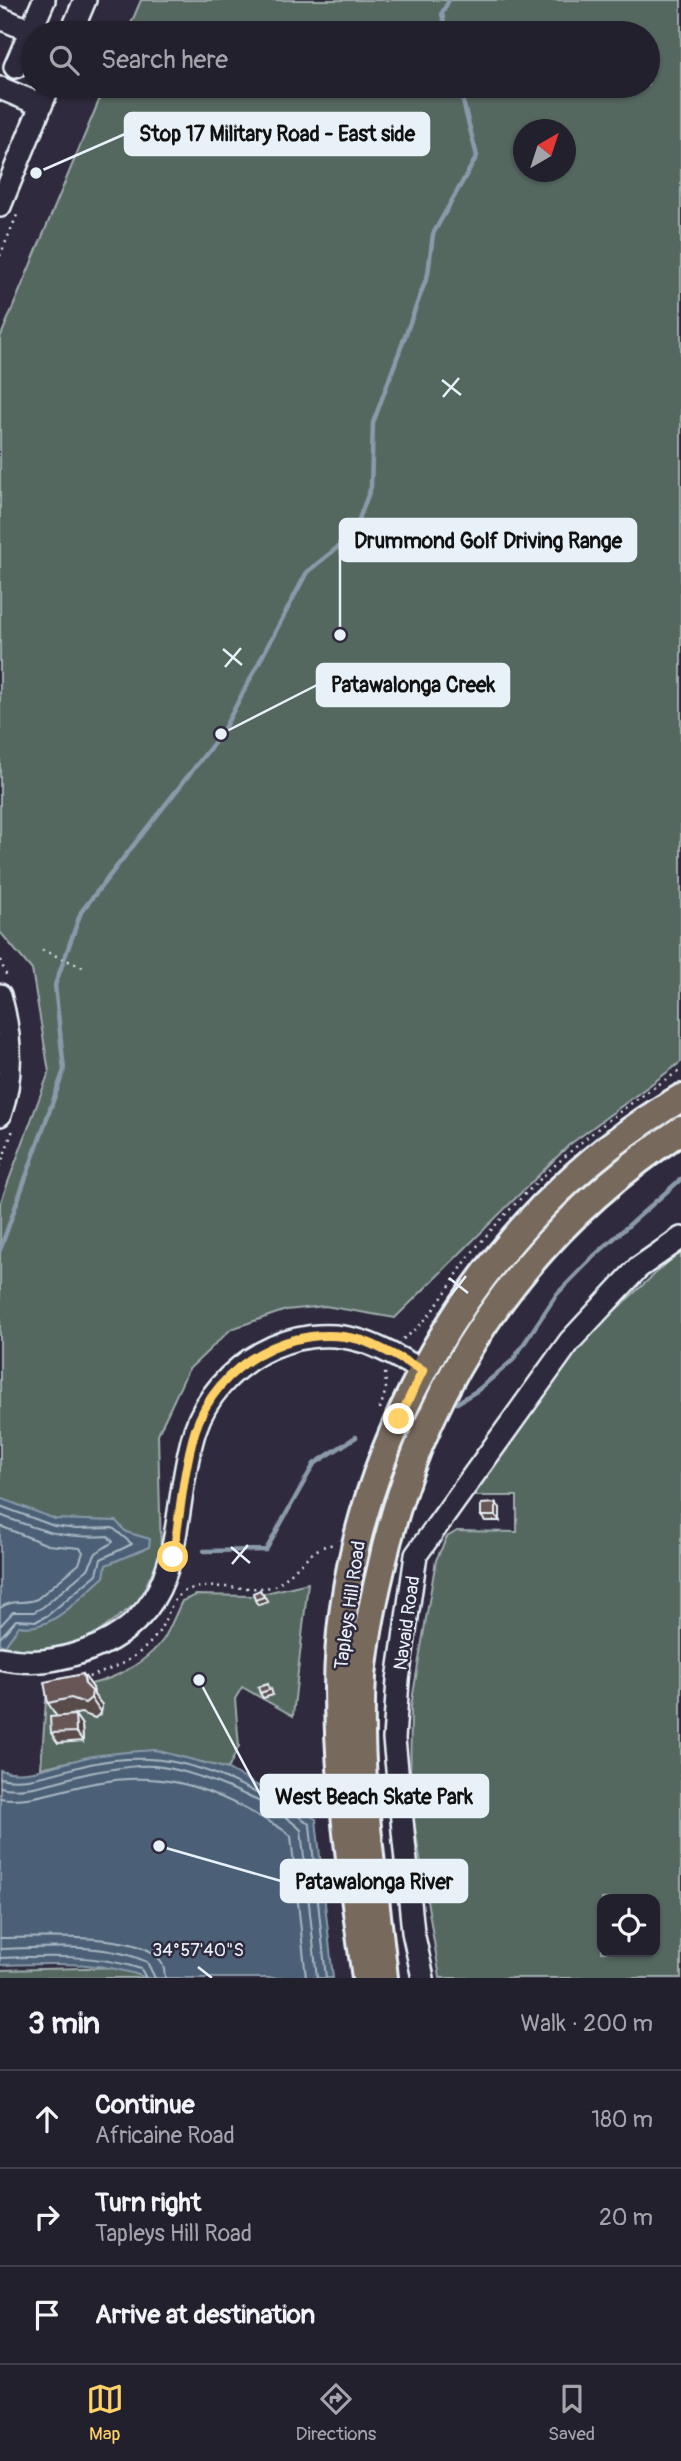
<!DOCTYPE html>
<html lang="en">
<head>
<meta charset="utf-8">
<style>
	body { margin:0; font-family:Pangolin,sans-serif; background:#2b2836; color:#f1f3f6 }
	.controls { position:absolute; right:21px; bottom:21px; display:grid; overflow:hidden; border-radius:14px; box-shadow:0 2px 5px #0004 }
	.controls button { width:63px; height:63px; display:grid; place-items:center; padding:0; border:0; border-bottom:2px solid #403e4a; background:#23202e; color:#f1f3f6; font:35px sans-serif }
	.compass { position:absolute; left:513px; top:119px; width:63px; height:63px; border-radius:50%; background:#23202e; box-shadow:0 2px 5px #0004; rotate:39deg }
	.stop { position:absolute; width:21px; height:21px; margin:-16px; border:5px solid #ffd166; border-radius:50%; background:#fff }
	.stop.end { background:#ffd166; border-color:#fff; box-shadow:0 2px 7px #0008 }
	.list { margin:0; padding:0; list-style:none }
	h2 { display:flex; justify-content:space-between; align-items:center; height:91px; margin:0; padding:0 28px; font-size:30px }
	h2 small { font-size:23px; font-weight:400; color:#a3a3aa }
	.list li { display:grid; grid-template-columns:46px 1fr auto; gap:21px; align-items:center; box-sizing:border-box; height:98px; padding:0 28px; border-top:2px solid #403e4a }
	.list b { display:block; font-size:26px; white-space:nowrap }
	.list p { margin:0; font-size:23px; white-space:nowrap; color:#a3a3aa }
	.list em { font-size:23px; font-style:normal; color:#a3a3aa }
	.icon { flex:none; width:38px; height:38px; fill:none; stroke:currentColor; stroke-width:2; stroke-linecap:round; stroke-linejoin:round }
	.map { position:relative; flex:none; width:681px; height:1978px; overflow:hidden }
	.search { position:absolute; background:#23202e; box-shadow:0 2px 5px #0004; left:21px; right:21px; top:21px; height:77px; display:flex; align-items:center; gap:18px; box-sizing:border-box; padding:0 24px; border-radius:38px; color:#a3a3aa; font-size:26px }
	.sheet { height:385px; background:#23202e }
	nav { display:flex; justify-content:space-around; align-items:center; box-sizing:border-box; height:98px; border-top:2px solid #403e4a; background:#23202e; font-size:19px; color:#a3a3aa }
	nav a { display:grid; justify-items:center; gap:4px }
	nav .on { color:#ffd166 }
	.map>svg:first-child { display:block }
	.green { fill:#556860; stroke:#9eacac; stroke-width:2; fill-rule:evenodd }
	.water { fill:#4b6076; stroke:#8a9aaa; stroke-width:2 }
	.lines { fill:none; stroke-linecap:round; stroke-linejoin:round }
	.shore { stroke:#a9b7c4; stroke-width:2 }
	.stream { stroke:#8a9aaa; stroke-width:4.5 }
	.minor-casing { stroke:#e8f1f8; stroke-width:26 }
	.major-casing { stroke:#e8f1f8; stroke-width:32 }
	.path { stroke:#e8f1f8; stroke-width:2.5; stroke-dasharray:2 5; stroke-linecap:butt }
	.minor { stroke:#2f2a3d; stroke-width:21 }
	.major { stroke:#77695c; stroke-width:26 }
	.wall { fill:#594b4a; stroke:#e8f1f8; stroke-width:2 }
	.shaded-wall { fill:#493d3c; stroke:#e8f1f8; stroke-width:2 }
	.building { fill:#685756; stroke:#e8f1f8; stroke-width:2 }
	.route { stroke:#ffd166; stroke-width:9 }
	.ticks { fill:none; stroke:#e8f1f8; stroke-width:2.5 }
	.labels { text-anchor:middle; stroke-width:5; stroke-linejoin:round; paint-order:stroke }
	.street-label { font-size:19px; fill:#e8f1f8; stroke:#2f2a3d }
	.ticks-label { font-size:18px; text-anchor:middle; fill:#e8f1f8; stroke:#2f2a3d; stroke-width:5; stroke-linejoin:round; paint-order:stroke }
	.leader { fill:none; stroke:#e8f1f8; stroke-width:2.5 }
	.callout-dot { fill:#e8f1f8; stroke:#2f2a3d; stroke-width:2.5 }
	.callout { fill:#e8f1f8; stroke:#e8f1f8; stroke-width:2.5 }
	.callout-label { font-size:21px; text-anchor:middle; font-weight:bold; fill:#111 }
</style>
</head>
<body>
<div class="map">
<svg width="681" height="1978" viewBox="0 0 681 1978">
	<rect width="100%" height="100%" fill="#2f2a3d"/>
	<filter id="ink" filterUnits="userSpaceOnUse"><feTurbulence type="fractalNoise" baseFrequency=".0143" numOctaves="2"/><feDisplacementMap in="SourceGraphic" scale="14" xChannelSelector="R" yChannelSelector="G"/><feConvolveMatrix kernelMatrix="1 2 1 2 8 2 1 2 1" color-interpolation-filters="sRGB"/></filter>
	<g filter="url(#ink)">
		<!-- green -->
		<path class="green" d="M 141,0 L 681,0 L 681,1062 L 569,1145 L 395,1318 L 325,1306 L 286,1310 L 231,1329 L 188,1370 L 158,1434 L 161,1553 L 139,1601 L 82,1645 L 14,1652 L 0,1648 L 0,1204 L 49,1072 L 32,970 L 0,932 L 0,338 L 105,86 L 648,86 L 648,33 L 127,33 ZM 524,130 L 566,130 L 566,172 L 524,172 Z
			M 681,1250 L 681,1978 L 440,1978 L 410,1798 L 411,1706 L 436,1560 L 447,1537 L 457,1531 L 517,1532 L 517,1496 L 467,1496 L 574,1348 ZM 602,1899 L 655,1899 L 655,1952 L 602,1952 Z
			M 308,1583 L 293,1716 L 242,1687 L 235,1699 L 239,1746 L 228,1769 C 151,1747 118,1750 41,1768 L 47,1687 C 88,1692 137,1673 163,1640 C 170,1629 176,1613 182,1601 L 196,1595 L 253,1596 Z
			M 125,1967 L 150,1978 L 0,1978 L 0,1970 Z"/>
		<!-- water -->
		<path class="water" d="M 0,1498 L 55,1519 L 116,1521 L 126,1532 L 150,1539 L 149,1547 L 106,1565 L 104,1577 C 81,1596 52,1633 19,1626 L 5,1646 L 0,1644 Z
			M 155,1750 L 228,1769 L 316,1819 L 333,1978 L 147,1978 C 101,1960 48,1964 0,1965 L 0,1770 C 28,1779 65,1761 93,1756 C 114,1753 134,1751 155,1750 Z"/>
		<g class="lines">
			<!-- shore -->
			<path class="shore" d="M 0,1506 L 54,1526 L 76,1529 L 113,1528 L 132,1544 L 101,1559 L 97,1574 L 48,1615 L 37,1621 L 16,1620 L 0,1638
				M 0,1515 C 41,1531 63,1539 108,1536 L 113,1542 L 96,1553 L 88,1569 L 43,1607 L 34,1612 L 13,1612 L 0,1626
				M 0,1526 L 48,1545 L 80,1548 L 83,1552 L 79,1564 L 37,1599 C 25,1605 13,1598 0,1608
				M 0,1778 C 26,1785 63,1770 90,1764 C 156,1750 206,1765 264,1797 C 279,1805 297,1813 310,1825 L 326,1978
				M 0,1787 C 29,1794 66,1777 95,1772 C 114,1769 136,1764 154,1766 C 194,1770 273,1802 301,1830 L 317,1978
				M 0,1798 C 31,1803 65,1788 95,1783 C 157,1771 201,1784 255,1814 C 267,1821 282,1827 291,1836 L 306,1978
				M 0,1938 C 35,1938 128,1933 154,1954 C 162,1960 165,1969 165,1978
				M 0,1949 C 46,1948 105,1942 147,1962 L 155,1978
				M 0,1958 C 47,1956 97,1954 141,1969 L 146,1978"/>
			<!-- stream -->
			<path class="stream" d="M 446,33 L 442,13 L 449,0
				M 0,1250 L 64,1070 L 55,985 L 81,912 L 221,734 L 307,572 L 353,535 L 371,487 L 373,423 L 428,274 L 433,234 L 477,156 L 459,86
				M 457,1403 L 478,1390 L 513,1360 L 557,1294 L 594,1256 L 681,1179
				M 204,1551 L 266,1550 L 314,1464 L 356,1437"/>
			<defs>
				<path id="minor" d="M 0,18 L 31,31
					M 71,33 L 85,0
					M 15,67 L 44,0
					M 0,88 L 41,105
					M 0,206 L 49,86
					M 0,995 C 11,1035 14,1076 0,1115
					M 0,1658 C 32,1665 58,1661 88,1650 C 192,1612 168,1515 195,1430 C 217,1364 294,1320 361,1341 C 382,1347 403,1361 423,1370
					M 423,1978 L 413,1932 L 394,1739 L 398,1680 L 416,1555 L 570,1341 L 638,1268 L 681,1238"/>
				<path id="major" d="M 366,1978 C 353,1882 338,1786 338,1689 C 339,1457 480,1214 681,1098
					M 384,1978 C 374,1879 356,1777 362,1677 C 365,1642 372,1607 380,1573 C 420,1386 522,1236 681,1130"/>
			</defs>
			<!-- minor casing -->
			<use href="#minor" class="minor-casing"/>
			<!-- major casing -->
			<use href="#major" class="major-casing"/>
			<!-- path -->
			<path class="path" d="M 66,96 L 70,86
				M 0,256 L 17,215
				M 42,950 L 83,967
				M 0,960 L 8,979
				M 0,1166 L 14,1127
				M 403,1339 C 437,1317 453,1274 479,1244 C 538,1175 604,1118 681,1070
				M 380,1409 L 386,1389 L 385,1371
				M 82,1679 C 111,1670 137,1660 156,1636 C 168,1620 170,1595 190,1589 C 213,1583 246,1591 272,1587 C 294,1578 311,1542 336,1545"/>
			<!-- minor -->
			<use href="#minor" class="minor"/>
			<!-- major -->
			<use href="#major" class="major"/>
		</g>
		<!-- wall -->
		<path class="wall" d="M 500,1508 L 500,1521 L 485,1521 L 481,1516 Z
			M 260,1590 L 268,1602 L 258,1605 L 255,1600 Z
			M 83,1674 L 93,1688 L 94,1695 L 102,1705 L 101,1713 L 95,1718 L 81,1713 L 66,1716 L 75,1715 L 82,1725 L 83,1741 L 58,1743 L 51,1733 L 57,1717 L 48,1703 Z
			M 271,1689 L 273,1695 L 263,1698 L 260,1693 Z"/>
		<!-- shaded-wall -->
		<path class="shaded-wall" d="M 496,1503 L 500,1508 L 500,1521 L 496,1516 Z
			M 83,1674 L 93,1688 L 94,1695 L 102,1705 L 101,1713 L 91,1698 L 85,1684 Z
			M 75,1715 L 82,1725 L 83,1741 L 76,1732 Z"/>
		<!-- building -->
		<path class="building" d="M 496,1503 L 496,1516 L 481,1516 L 481,1504 Z
			M 260,1590 L 264,1597 L 255,1600 L 253,1593 Z
			M 83,1674 L 85,1684 L 92,1691 L 91,1698 L 85,1703 L 71,1698 L 48,1703 L 44,1682 Z
			M 268,1684 L 269,1690 L 260,1693 L 258,1687 Z
			M 75,1715 L 76,1732 L 51,1733 L 50,1717 Z"/>
	</g>
	<g class="lines" filter="url(#ink)">
		<!-- route -->
		<path class="route" d="M 173,1557 C 180,1516 183,1471 195,1431 C 216,1364 293,1321 361,1340 C 382,1347 403,1361 423,1370 L 399,1419"/>
	</g>
	<!-- ticks -->
	<path class="ticks" d="M 442,380 L 461,395M 443,397 L 459,378M 223,649 L 242,665M 225,667 L 241,648M 449,1278 L 468,1293M 451,1295 L 466,1276M 231,1547 L 250,1563M 232,1564 L 248,1545M 198,1967 L 212,1978"/>
	<g class="labels">
		<!-- street labels -->
		<g class="street-label">
			<text transform="translate(349 1605) rotate(-82)" y="7">Tapleys Hill Road</text>
			<text transform="translate(406 1623) rotate(-82)" y="7">Navaid Road</text>
		</g>
	</g>
	<g class="ticks-label">
		<text x="198" y="1956">34°57'40"S</text>
	</g>
	<!-- callouts -->
	<path class="leader" d="M36 173L125 134M340 635L340 540M221 734L317 685M199 1680L261 1796M159 1846L281 1881"/>
	<g class="callout-dot">
		<circle cx="36" cy="173" r="7"/>
		<circle cx="340" cy="635" r="7"/>
		<circle cx="221" cy="734" r="7"/>
		<circle cx="199" cy="1680" r="7"/>
		<circle cx="159" cy="1846" r="7"/>
	</g>
	<g class="callout">
		<rect x="125" y="113" width="304" height="42" rx="7"/>
		<rect x="340" y="519" width="296" height="42" rx="7"/>
		<rect x="317" y="664" width="192" height="42" rx="7"/>
		<rect x="261" y="1775" width="227" height="42" rx="7"/>
		<rect x="281" y="1860" width="186" height="42" rx="7"/>
	</g>
	<g class="callout-label">
		<text x="277" y="141">Stop 17 Military Road - East side</text>
		<text x="488" y="548">Drummond Golf Driving Range</text>
		<text x="413" y="692">Patawalonga Creek</text>
		<text x="374" y="1804">West Beach Skate Park</text>
		<text x="374" y="1889">Patawalonga River</text>
	</g>
</svg>
<div class="controls">
<button><svg class="icon" aria-label="locate" viewBox="0 0 24 24"><circle cx="12" cy="12" r="6"/><path d="M12 2v4M12 18v4M2 12h4M18 12h4"/></svg></button>
</div>
<svg class="compass" viewBox="-18 -18 36 36"><path d="M0-13l5 13h-10z" fill="#e53935"/><path d="M0 13l5-13h-10z" fill="#a3a3aa"/></svg>
<div class="stop" style="left:173px;top:1557px"></div>
<div class="stop end" style="left:399px;top:1419px"></div>
<div class="search"><svg class="icon" aria-label="search" viewBox="0 0 24 24"><circle cx="10" cy="10" r="6"/><path d="M15 15l6 6"/></svg>Search here</div>
</div>
<section class="sheet">
<h2>3 min<small>Walk · 200 m</small></h2>
<ul class="list">
<li><svg class="icon" aria-label="ahead" viewBox="0 0 24 24"><path d="M12 20V5M6 11l6-6 6 6"/></svg><div><b>Continue</b><p>Africaine Road</p></div><em>180 m</em></li>
<li><svg class="icon" aria-label="right" viewBox="0 0 24 24"><path d="M7 20v-9h11M14 6l5 5-5 5"/></svg><div><b>Turn right</b><p>Tapleys Hill Road</p></div><em>20 m</em></li>
<li><svg class="icon" aria-label="arrive" viewBox="0 0 24 24"><path d="M6 21V4h12l-3 4 3 4H6"/></svg><div><b>Arrive at destination</b></div></li>
</ul>
</section>
<nav>
<a class="on"><svg class="icon" aria-label="map" viewBox="0 0 24 24"><path d="M3 6l6-2 6 2 6-2v14l-6 2-6-2-6 2zM9 4v14M15 6v14"/></svg>Map</a>
<a><svg class="icon" aria-label="directions" viewBox="0 0 24 24"><path d="M12 3l9 9-9 9-9-9zM9 14v-3h6M13 9l2 2-2 2"/></svg>Directions</a>
<a><svg class="icon" aria-label="saved" viewBox="0 0 24 24"><path d="M7 4h10v16l-5-4-5 4z"/></svg>Saved</a>
</nav>
</body>
</html>
